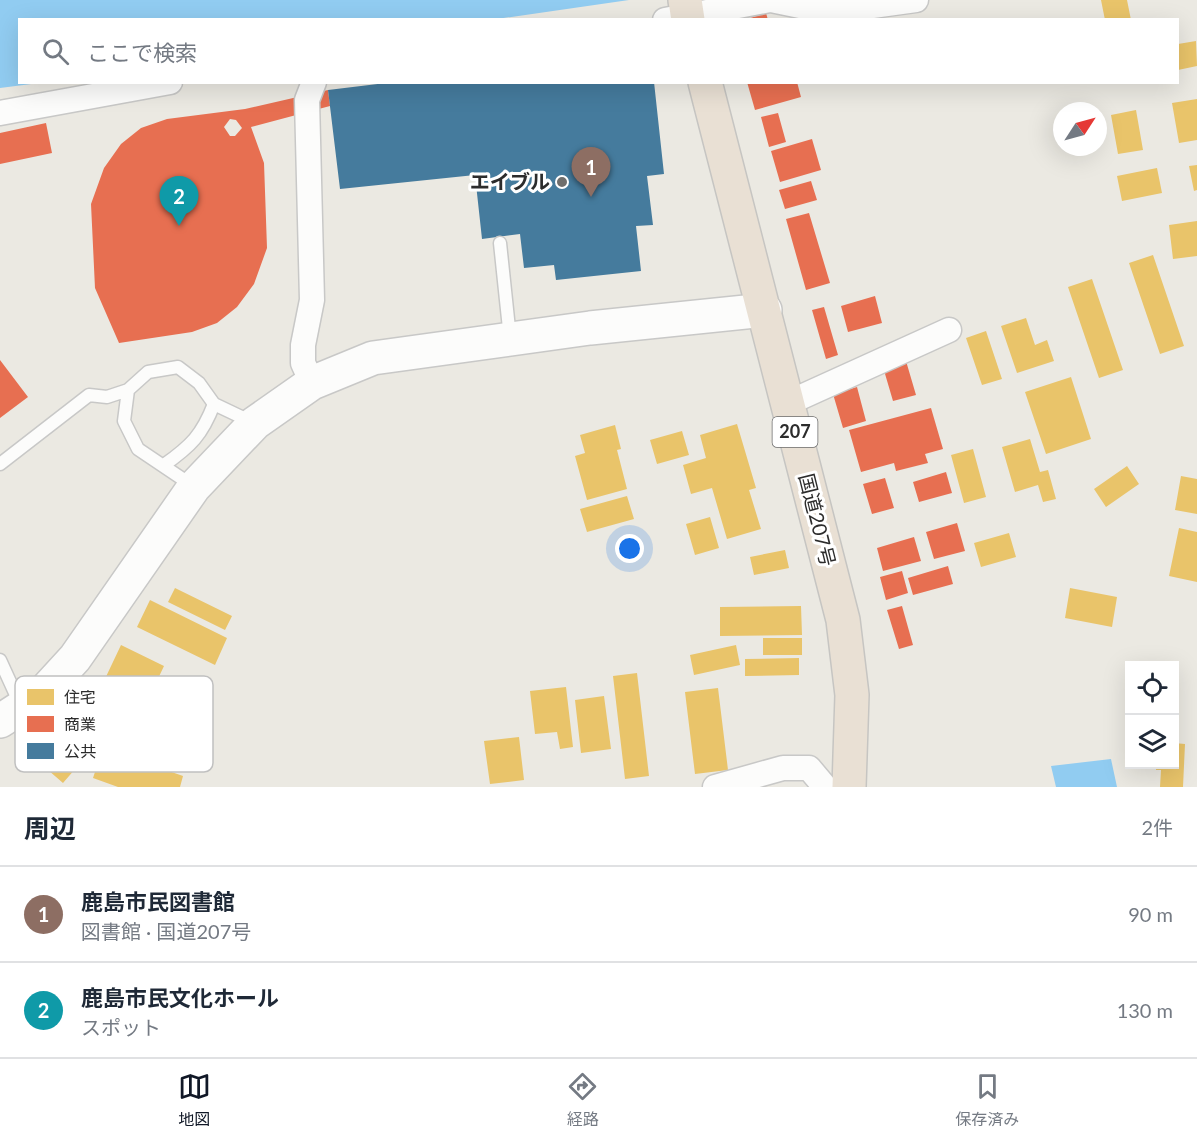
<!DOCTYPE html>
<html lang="ja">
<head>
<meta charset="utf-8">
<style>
	body { margin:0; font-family:Lato,"Noto Sans JP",sans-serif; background:#f6f6f7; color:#1f2937 }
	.controls { position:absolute; right:18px; bottom:18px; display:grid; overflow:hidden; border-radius:0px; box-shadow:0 6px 24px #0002 }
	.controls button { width:54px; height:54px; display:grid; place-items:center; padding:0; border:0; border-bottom:2px solid #e0e1e3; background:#fff; color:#1f2937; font:30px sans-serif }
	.compass { position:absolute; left:1053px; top:102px; width:54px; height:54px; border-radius:50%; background:#fff; box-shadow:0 6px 24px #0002; rotate:54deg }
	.you { position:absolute; left:630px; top:549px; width:21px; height:21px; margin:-15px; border:4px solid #fff; border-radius:50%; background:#1a73e8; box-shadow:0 0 0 9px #1a73e833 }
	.badge { display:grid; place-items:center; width:39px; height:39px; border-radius:50%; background:#111827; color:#fff; font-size:20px; font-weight:700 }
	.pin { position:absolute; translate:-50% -50px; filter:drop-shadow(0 2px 3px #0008) }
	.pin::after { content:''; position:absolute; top:32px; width:21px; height:18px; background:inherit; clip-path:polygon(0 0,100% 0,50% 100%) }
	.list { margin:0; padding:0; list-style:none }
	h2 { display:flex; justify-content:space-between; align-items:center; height:78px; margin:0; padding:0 24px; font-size:26px }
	h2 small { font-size:20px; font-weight:400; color:#747a83 }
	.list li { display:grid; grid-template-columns:39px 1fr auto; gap:18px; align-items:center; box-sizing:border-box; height:96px; padding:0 24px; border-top:2px solid #e0e1e3 }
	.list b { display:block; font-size:22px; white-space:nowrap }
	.list p { margin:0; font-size:20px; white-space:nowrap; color:#747a83 }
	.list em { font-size:20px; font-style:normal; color:#747a83 }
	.icon { flex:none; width:33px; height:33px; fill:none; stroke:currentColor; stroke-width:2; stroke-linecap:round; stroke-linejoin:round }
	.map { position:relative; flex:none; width:1197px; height:787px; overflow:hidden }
	.search { position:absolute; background:#fff; box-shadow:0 6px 24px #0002; left:18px; right:18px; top:18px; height:66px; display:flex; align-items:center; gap:15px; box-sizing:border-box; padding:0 21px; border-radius:0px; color:#747a83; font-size:22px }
	.sheet { height:270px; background:#fff }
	nav { display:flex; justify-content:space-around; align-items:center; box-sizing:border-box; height:84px; border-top:2px solid #e0e1e3; background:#fff; font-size:16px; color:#747a83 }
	nav a { display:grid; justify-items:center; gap:3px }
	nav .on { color:#111827 }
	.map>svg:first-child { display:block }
	.water { fill:#91ccf1 }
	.homes { fill:#e9c46a }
	.shops { fill:#e76f51; fill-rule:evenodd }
	.public { fill:#457b9d }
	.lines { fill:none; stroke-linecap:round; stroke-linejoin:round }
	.lane-casing { stroke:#c8c8c7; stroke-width:15 }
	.street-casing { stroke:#c8c8c7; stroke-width:27 }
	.secondary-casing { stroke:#c8c8c7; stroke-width:36 }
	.highway-casing { stroke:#c6c5c2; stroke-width:36 }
	.lane { stroke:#fcfcfb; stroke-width:12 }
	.street { stroke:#fcfcfb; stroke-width:24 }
	.secondary { stroke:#fcfcfb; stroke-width:33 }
	.highway { stroke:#e9e0d4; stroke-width:33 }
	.poi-dot { fill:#6f6e6c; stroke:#fff; stroke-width:2 }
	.labels { text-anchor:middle; stroke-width:6; stroke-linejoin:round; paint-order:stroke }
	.shield { fill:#fff; stroke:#6b6b6b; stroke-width:1.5 }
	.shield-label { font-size:18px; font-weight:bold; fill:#2c2c2c }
	.poi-label { font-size:20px; font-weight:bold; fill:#2c2c2c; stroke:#fff; text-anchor:end }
	.street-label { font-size:20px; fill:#2c2c2c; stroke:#fff }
	.key { fill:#fff; stroke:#c0c0c0; stroke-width:1.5 }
	.key-label { font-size:16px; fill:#2c2c2c }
</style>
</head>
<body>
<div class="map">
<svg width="1197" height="787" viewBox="0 0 1197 787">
	<rect width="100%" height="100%" fill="#ebe9e2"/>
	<!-- water -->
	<path class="water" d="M 0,0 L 629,0 L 490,20 L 20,20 L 20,82 L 39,83 L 0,88 Z
		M 1111,759 L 1117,787 L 1056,787 L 1051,766 Z"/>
	<!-- homes -->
	<path class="homes" d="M 1101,0 L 1127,0 L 1131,20 L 1105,20 Z
		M 1196,41 L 1197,66 L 1178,70 L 1178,44 Z
		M 1197,99 L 1197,140 L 1179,143 L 1172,103 Z
		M 1136,110 L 1143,150 L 1118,154 L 1111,115 Z
		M 1197,165 L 1197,190 L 1194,191 L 1189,166 Z
		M 1157,168 L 1162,193 L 1122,201 L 1117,176 Z
		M 1197,221 L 1197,256 L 1173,259 L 1169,225 Z
		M 1153,255 L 1184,346 L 1160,354 L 1129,263 Z
		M 1092,279 L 1123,370 L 1099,378 L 1068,287 Z
		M 1026,318 L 1035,345 L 1047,340 L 1054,361 L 1017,373 L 1001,326 Z
		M 986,331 L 1002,379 L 982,385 L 966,338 Z
		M 1071,377 L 1091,439 L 1046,454 L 1025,392 Z
		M 737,424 L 756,488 L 749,490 L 761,529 L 727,539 L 712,488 L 691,494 L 683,465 L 706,458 L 700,435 Z
		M 615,425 L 621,449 L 617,450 L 627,489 L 587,500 L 575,456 L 585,453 L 580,435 Z
		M 682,431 L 689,455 L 657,464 L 650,440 Z
		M 1030,439 L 1040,472 L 1048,470 L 1056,499 L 1043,502 L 1038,485 L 1015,492 L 1002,447 Z
		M 973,449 L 986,497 L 964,503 L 951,455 Z
		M 1127,466 L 1139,484 L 1106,507 L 1094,489 Z
		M 1181,476 L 1197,479 L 1197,514 L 1175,510 Z
		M 627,496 L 634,519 L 587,532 L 580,509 Z
		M 710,517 L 719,548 L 695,555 L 686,524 Z
		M 1179,528 L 1197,532 L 1197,582 L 1169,576 Z
		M 1009,533 L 1016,557 L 981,567 L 974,543 Z
		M 785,550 L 789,568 L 754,575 L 750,557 Z
		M 175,588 L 232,616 L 225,630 L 168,602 Z
		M 1070,588 L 1117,597 L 1112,627 L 1065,618 Z
		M 150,600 L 227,638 L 215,665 L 137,627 Z
		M 801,606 L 802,635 L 720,636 L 720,607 Z
		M 763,638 L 802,638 L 802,655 L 763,655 Z
		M 121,645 L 164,666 L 146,704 L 103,683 Z
		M 736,645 L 740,665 L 694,675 L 690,655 Z
		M 799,658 L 799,675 L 745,676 L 745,659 Z
		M 637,673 L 649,776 L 625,779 L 613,676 Z
		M 566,687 L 573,747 L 560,749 L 557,732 L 535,734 L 530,691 Z
		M 718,688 L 728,770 L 695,774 L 685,692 Z
		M 604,696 L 611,749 L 581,753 L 575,700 Z
		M 58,713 L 95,746 L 63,783 L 25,750 Z
		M 519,737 L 524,780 L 490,784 L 484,741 Z
		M 1174,743 L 1185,744 L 1183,787 L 1160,787 L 1161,770 L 1156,770 L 1156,764 L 1174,764 Z
		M 103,748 L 183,776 L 180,787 L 118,787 L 93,778 Z"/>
	<!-- shops -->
	<path class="shops" d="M 766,13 L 768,20 L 747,20 L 747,19 Z
		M 747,82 L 797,82 L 801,97 L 755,110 Z
		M 328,90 L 330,106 L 251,127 L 264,163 L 267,248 L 254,284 L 237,307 L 217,323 L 192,332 L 119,343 L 95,288 L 91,204 L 104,168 L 121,144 L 141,128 L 167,119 L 245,109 ZM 230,119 L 236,120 L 242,128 L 235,136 L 230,136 L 224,127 Z
		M 778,113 L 786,142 L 769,147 L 761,117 Z
		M 46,123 L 52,153 L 0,164 L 0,133 Z
		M 812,139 L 821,170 L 780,182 L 771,151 Z
		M 811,181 L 817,200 L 785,209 L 779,190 Z
		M 809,213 L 830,283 L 806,290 L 786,219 Z
		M 875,296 L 882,323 L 848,332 L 841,306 Z
		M 824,307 L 838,355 L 826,359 L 812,310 Z
		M 0,360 L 28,397 L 0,418 Z
		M 906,361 L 916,395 L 893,401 L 883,367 Z
		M 857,387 L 866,421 L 843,428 L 833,394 Z
		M 931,408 L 943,449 L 925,454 L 928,463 L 896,471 L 894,463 L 861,472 L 849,430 Z
		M 946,472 L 952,493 L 919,502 L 913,482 Z
		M 885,478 L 894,508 L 872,514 L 863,484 Z
		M 957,523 L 965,551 L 934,559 L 926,532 Z
		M 914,537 L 921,561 L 883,571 L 877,548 Z
		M 948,566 L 953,584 L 913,595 L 908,578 Z
		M 902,571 L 908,593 L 886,600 L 880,577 Z
		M 902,606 L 913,645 L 899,649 L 887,610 Z"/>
	<!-- public -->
	<path class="public" d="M 394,82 L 654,82 L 664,174 L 647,176 L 653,225 L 636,226 L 641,271 L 556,280 L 554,265 L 524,268 L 520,234 L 482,239 L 475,175 L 340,189 L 328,90 Z"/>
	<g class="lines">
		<defs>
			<path id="lane" d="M 500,243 L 510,338
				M 0,464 L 89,395 L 107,397 L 128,390
				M 164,465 C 191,446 202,435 214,404
				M 193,486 L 138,449 L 124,421 L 128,390 L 148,372 L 178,367 L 199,383 L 214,404 L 254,423
				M 0,660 L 21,706"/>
			<path id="street" d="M 771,0 L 829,12 L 916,0
				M 665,20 L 770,0
				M 0,113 L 170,82
				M 312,383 L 303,363 L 303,345 L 312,300 L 307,100 L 314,82
				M 788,403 L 949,330
				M 715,787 L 783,768 L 809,768 L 825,787"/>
			<path id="secondary" d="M 0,721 L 42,694 L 75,658 L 194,487 L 255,423 L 312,383 L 373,358 L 590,328 L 765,310"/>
			<path id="highway" d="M 685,0 L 688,20
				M 705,82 L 843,620 L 852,695 L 849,787"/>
		</defs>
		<!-- lane casing -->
		<use href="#lane" class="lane-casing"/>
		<!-- street casing -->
		<use href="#street" class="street-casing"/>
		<!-- secondary casing -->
		<use href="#secondary" class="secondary-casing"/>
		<!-- highway casing -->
		<use href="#highway" class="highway-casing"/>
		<!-- lane -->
		<use href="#lane" class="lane"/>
		<!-- street -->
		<use href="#street" class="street"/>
		<!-- secondary -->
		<use href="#secondary" class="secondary"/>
		<!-- highway -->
		<use href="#highway" class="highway"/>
	</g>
	<!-- markers -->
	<circle class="poi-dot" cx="562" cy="182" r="6"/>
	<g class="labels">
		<!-- shield labels -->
		<rect class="shield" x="772.5" y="417" width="45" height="30" rx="4.5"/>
		<g class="shield-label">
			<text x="795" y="438">207</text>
		</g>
		<!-- poi labels -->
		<g class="poi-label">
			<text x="550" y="189">エイブル</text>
		</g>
		<!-- street labels -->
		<g class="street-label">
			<text transform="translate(817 520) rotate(76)" y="7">国道207号</text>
		</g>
	</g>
	<!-- legend -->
	<rect x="15" y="676" width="198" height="96" rx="9" class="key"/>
	<rect x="27" y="689" width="27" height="16" fill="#e9c46a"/>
	<rect x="27" y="716" width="27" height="16" fill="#e76f51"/>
	<rect x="27" y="743" width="27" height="16" fill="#457b9d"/>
	<g class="key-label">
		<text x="64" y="703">住宅</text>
		<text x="64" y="730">商業</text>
		<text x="64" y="757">公共</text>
	</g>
</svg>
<div class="controls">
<button><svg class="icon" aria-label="locate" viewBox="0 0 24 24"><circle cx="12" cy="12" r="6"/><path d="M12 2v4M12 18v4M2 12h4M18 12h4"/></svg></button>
<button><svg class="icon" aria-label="layers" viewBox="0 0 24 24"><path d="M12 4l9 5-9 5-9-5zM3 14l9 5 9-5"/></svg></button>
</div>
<svg class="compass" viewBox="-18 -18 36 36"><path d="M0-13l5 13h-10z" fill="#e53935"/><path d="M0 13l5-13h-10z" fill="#747a83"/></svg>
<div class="you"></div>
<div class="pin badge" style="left:591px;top:197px;background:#8d6e63">1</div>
<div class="pin badge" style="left:179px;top:226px;background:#0f9aa8">2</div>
<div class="search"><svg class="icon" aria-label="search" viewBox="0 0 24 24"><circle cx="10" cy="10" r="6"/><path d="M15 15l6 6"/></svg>ここで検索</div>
</div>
<section class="sheet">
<h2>周辺<small>2件</small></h2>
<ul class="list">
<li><span class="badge" style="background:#8d6e63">1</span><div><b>鹿島市民図書館</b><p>図書館 · 国道207号</p></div><em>90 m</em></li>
<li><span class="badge" style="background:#0f9aa8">2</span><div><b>鹿島市民文化ホール</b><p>スポット</p></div><em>130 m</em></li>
</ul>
</section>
<nav>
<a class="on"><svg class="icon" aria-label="map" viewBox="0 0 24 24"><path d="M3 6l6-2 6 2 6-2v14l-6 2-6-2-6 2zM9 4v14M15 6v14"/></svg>地図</a>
<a><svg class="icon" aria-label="directions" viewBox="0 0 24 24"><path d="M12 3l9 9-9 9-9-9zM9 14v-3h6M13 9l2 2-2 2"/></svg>経路</a>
<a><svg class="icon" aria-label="saved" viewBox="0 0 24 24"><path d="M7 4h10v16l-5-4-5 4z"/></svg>保存済み</a>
</nav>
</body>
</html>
